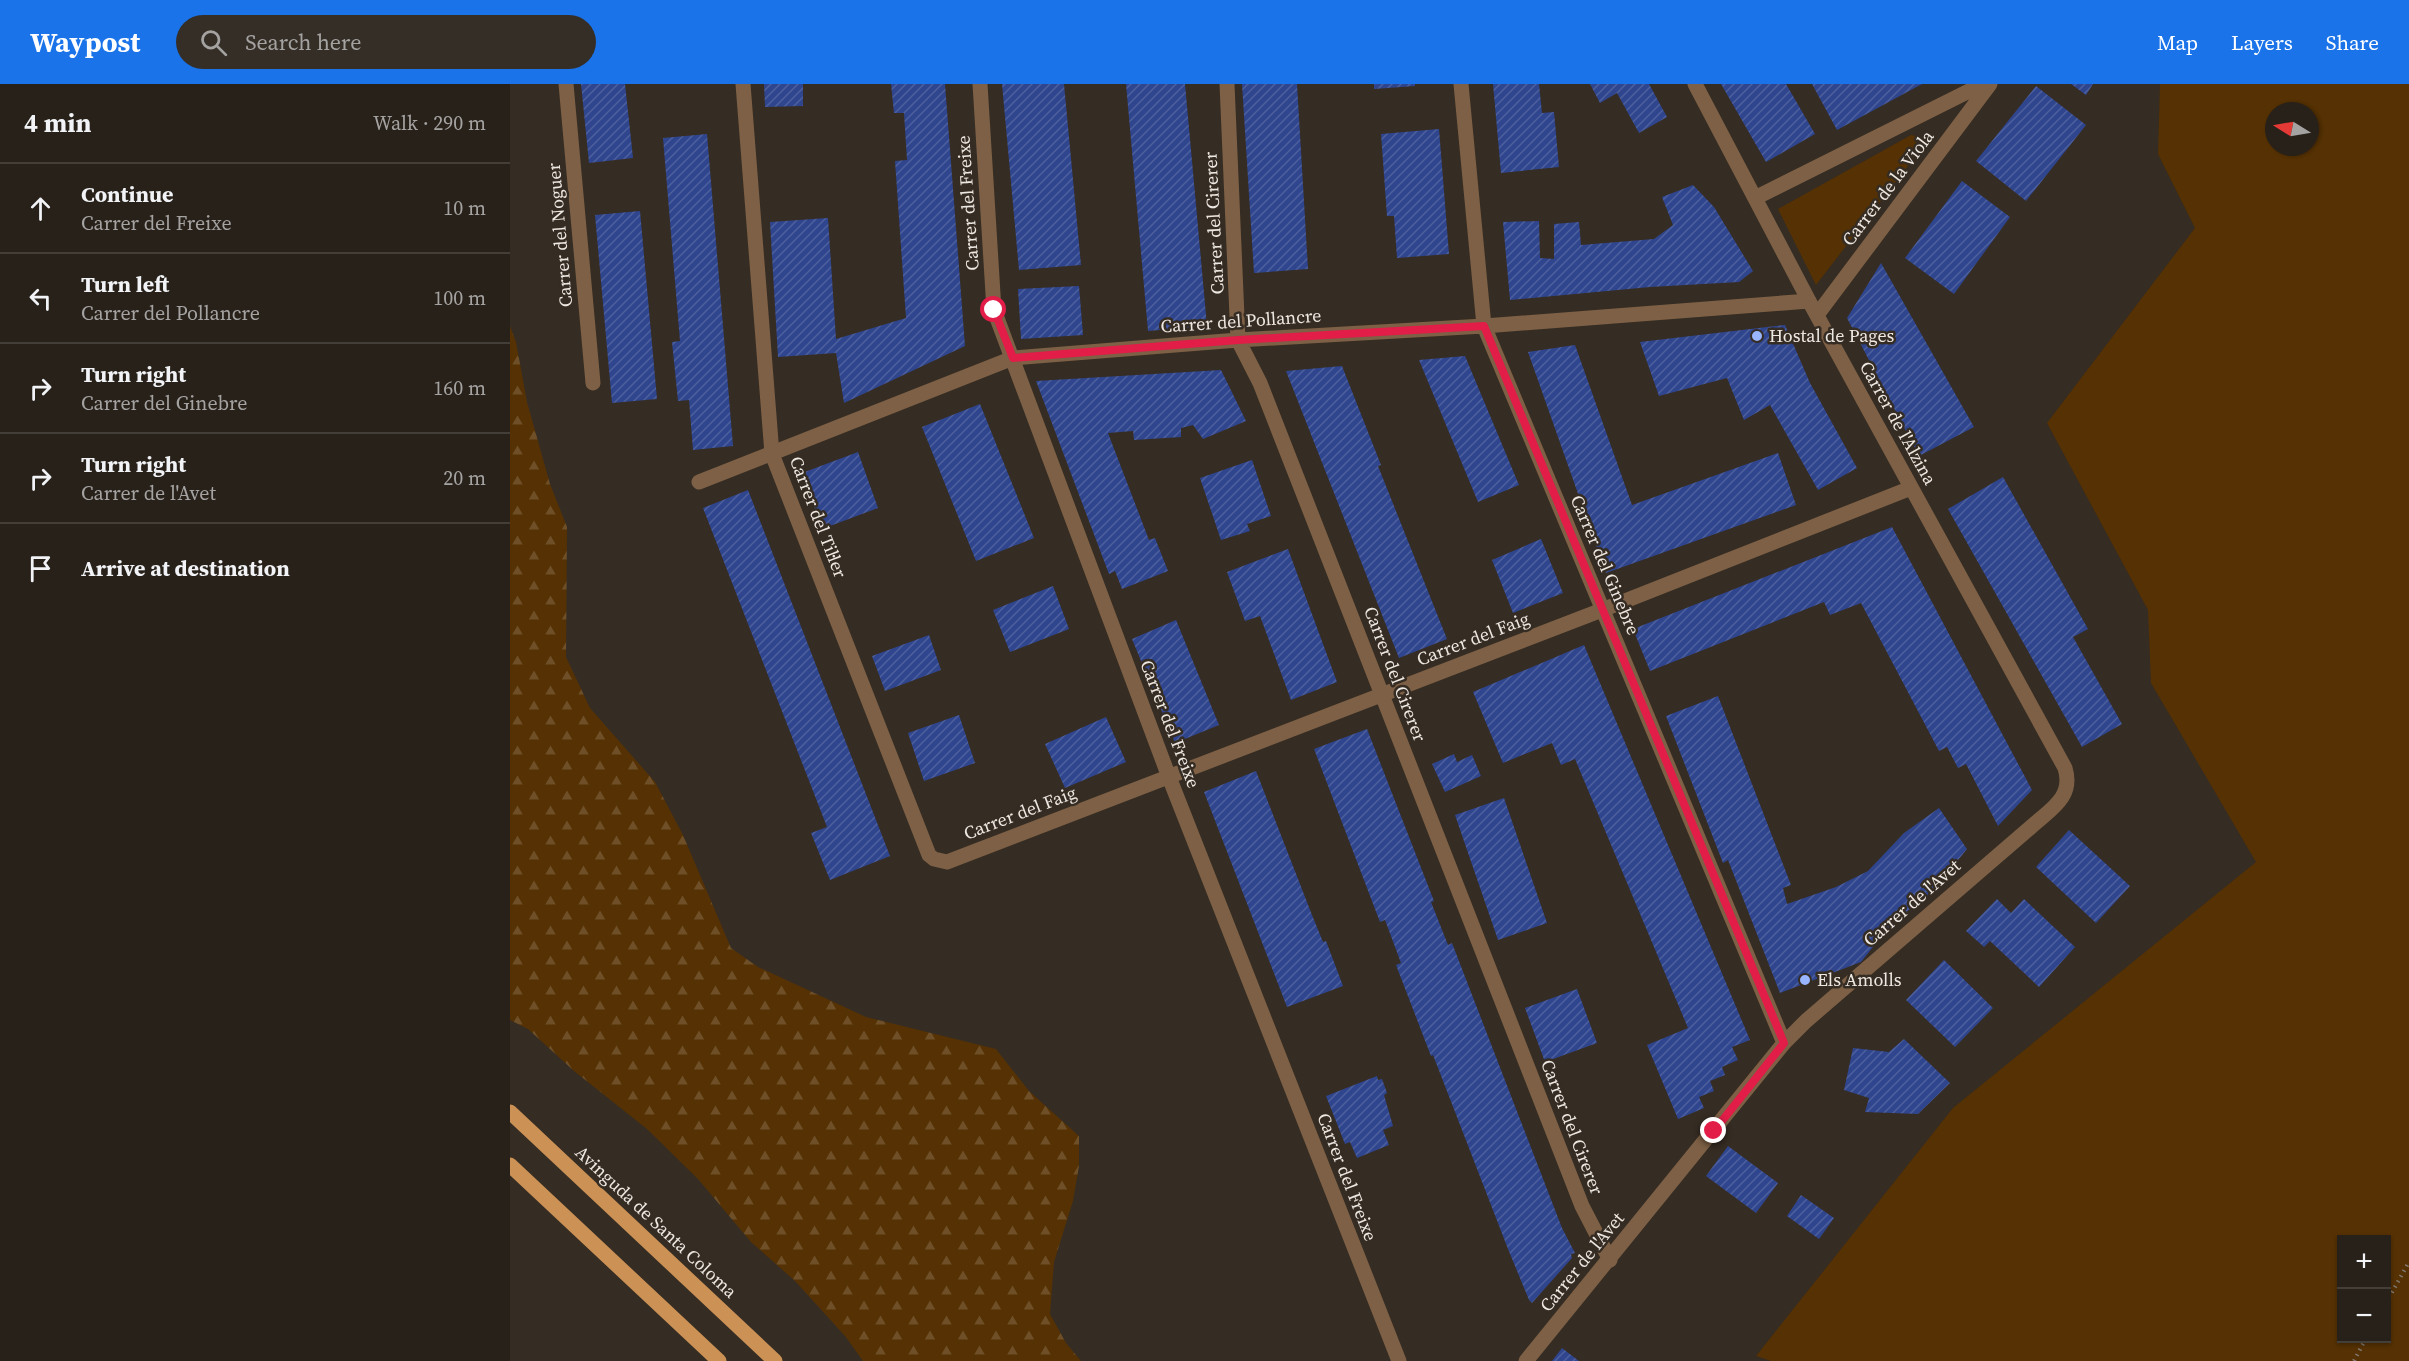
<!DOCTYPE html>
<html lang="en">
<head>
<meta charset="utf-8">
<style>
	body { margin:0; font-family:"Source Serif 4",serif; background:#342e27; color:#f1f3f6 }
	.controls { position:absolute; right:18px; bottom:18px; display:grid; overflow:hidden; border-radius:0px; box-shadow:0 2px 4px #0004 }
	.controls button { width:54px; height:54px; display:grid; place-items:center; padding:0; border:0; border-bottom:2px solid #443e39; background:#28211a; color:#f1f3f6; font:30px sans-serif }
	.compass { position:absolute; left:1755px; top:18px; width:54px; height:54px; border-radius:50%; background:#28211a; box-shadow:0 2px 4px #0004; rotate:281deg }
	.stop { position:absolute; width:18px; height:18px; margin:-14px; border:4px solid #e11d48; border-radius:50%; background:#fff }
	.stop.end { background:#e11d48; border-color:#fff; box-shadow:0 2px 6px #0008 }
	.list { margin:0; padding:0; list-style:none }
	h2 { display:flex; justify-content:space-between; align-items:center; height:78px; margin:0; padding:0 24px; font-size:26px }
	h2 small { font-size:20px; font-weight:400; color:#a5a3a2 }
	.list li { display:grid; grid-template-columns:39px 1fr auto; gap:18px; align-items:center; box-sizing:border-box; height:90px; padding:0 24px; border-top:2px solid #443e39 }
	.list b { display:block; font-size:22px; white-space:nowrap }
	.list p { margin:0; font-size:20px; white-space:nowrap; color:#a5a3a2 }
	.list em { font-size:20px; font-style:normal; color:#a5a3a2 }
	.icon { flex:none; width:33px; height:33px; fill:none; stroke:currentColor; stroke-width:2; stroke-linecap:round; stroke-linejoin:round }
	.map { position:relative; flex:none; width:1899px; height:1277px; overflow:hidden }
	header { display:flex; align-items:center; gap:36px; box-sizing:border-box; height:84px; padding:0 30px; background:#1a73e8; color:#fff }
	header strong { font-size:28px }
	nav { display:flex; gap:33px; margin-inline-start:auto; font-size:21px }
	.search { width:420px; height:54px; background:#342e27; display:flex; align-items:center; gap:15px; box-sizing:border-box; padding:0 21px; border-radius:33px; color:#a5a3a2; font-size:22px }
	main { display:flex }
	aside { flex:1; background:#28211a }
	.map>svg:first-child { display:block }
	.forest { fill:url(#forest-firs) }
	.park { fill:#553103; fill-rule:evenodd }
	.building { fill:url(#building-hatch) }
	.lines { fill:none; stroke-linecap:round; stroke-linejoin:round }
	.path { stroke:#807870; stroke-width:4; stroke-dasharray:1.5 4.5; stroke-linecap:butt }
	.street { stroke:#7d6045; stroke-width:15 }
	.primary { stroke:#cb9155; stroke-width:15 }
	.route { stroke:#e11d48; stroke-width:8 }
	.poi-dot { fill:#99b5fd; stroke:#352c23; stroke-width:2 }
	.labels { text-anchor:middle; stroke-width:5; stroke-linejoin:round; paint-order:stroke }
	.street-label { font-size:18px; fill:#eee8e2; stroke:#352c23 }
	.poi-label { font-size:18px; fill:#eee8e2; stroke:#352c23; text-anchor:start }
</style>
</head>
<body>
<header>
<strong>Waypost</strong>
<div class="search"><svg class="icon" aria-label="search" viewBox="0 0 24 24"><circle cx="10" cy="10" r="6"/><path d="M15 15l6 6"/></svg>Search here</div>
<nav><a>Map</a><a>Layers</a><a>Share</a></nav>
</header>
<main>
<aside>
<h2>4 min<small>Walk · 290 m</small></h2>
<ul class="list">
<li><svg class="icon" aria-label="ahead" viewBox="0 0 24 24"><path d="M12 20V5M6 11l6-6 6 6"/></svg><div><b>Continue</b><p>Carrer del Freixe</p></div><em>10 m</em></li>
<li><svg class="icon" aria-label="left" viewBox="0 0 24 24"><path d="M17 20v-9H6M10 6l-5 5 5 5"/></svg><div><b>Turn left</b><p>Carrer del Pollancre</p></div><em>100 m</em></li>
<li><svg class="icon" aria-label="right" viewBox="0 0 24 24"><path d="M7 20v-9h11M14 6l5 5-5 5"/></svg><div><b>Turn right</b><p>Carrer del Ginebre</p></div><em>160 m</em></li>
<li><svg class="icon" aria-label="right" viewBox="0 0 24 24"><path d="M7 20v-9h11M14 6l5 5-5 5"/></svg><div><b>Turn right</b><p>Carrer de l'Avet</p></div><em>20 m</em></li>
<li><svg class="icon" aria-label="arrive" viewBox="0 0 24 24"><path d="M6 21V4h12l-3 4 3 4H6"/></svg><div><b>Arrive at destination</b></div></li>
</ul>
</aside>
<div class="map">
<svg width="1899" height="1277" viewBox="0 0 1899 1277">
	<defs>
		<pattern id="forest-firs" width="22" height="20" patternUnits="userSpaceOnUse" patternTransform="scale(1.5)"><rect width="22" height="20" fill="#553103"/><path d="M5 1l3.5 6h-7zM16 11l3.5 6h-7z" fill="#6e4f27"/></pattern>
		<pattern id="building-hatch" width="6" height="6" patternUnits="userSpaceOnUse" patternTransform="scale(1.5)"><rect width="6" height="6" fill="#2f458e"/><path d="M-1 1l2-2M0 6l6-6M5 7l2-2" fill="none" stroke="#4d609e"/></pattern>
	</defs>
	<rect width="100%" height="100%" fill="#352c23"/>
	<!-- forest -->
	<path class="forest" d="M 0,242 L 6,258 L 17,318 L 40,400 L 57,443 L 56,573 L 80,624 L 145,698 L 173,751 L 221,864 L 248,883 L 356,933 L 486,965 L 519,1007 L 569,1052 L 569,1082 L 563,1117 L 544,1178 L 540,1230 L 556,1259 L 571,1277 L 353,1277 L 335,1252 L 285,1197 L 241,1158 L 188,1095 L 137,1045 L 64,987 L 18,945 L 0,936 Z"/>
	<!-- park -->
	<path class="park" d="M 1650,0 L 1899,0 L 1899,1277 L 1261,1277 L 1246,1272 L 1443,1024 L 1746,778 L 1641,599 L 1638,526 L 1537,339 L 1685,144 L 1648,70 ZM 1764,27 L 1800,27 L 1800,63 L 1764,63 ZM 1832,1156 L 1876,1156 L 1876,1254 L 1832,1254 Z
		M 1401,51 L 1411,53 L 1414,61 L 1306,201 L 1268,125 Z"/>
	<!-- building -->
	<path class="building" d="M 71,0 L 115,0 L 123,74 L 79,79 Z
		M 254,0 L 293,0 L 293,22 L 255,23 Z
		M 381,0 L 435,0 L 455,262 L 334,319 L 326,269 L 268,273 L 260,138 L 318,134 L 326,255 L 396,234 L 385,77 L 397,76 L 394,29 L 384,29 Z
		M 492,0 L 554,0 L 571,181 L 509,186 Z
		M 616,0 L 675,0 L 697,242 L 638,247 Z
		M 732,0 L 787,0 L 798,185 L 744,189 Z
		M 864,0 L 905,0 L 905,2 L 864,5 Z
		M 983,0 L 1029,0 L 1032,29 L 1044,28 L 1049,83 L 991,89 Z
		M 1080,0 L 1139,0 L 1157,33 L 1129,49 L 1107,9 L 1090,19 Z
		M 1211,0 L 1276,0 L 1305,50 L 1256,78 Z
		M 1302,0 L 1412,0 L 1327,46 Z
		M 1561,0 L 1583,0 L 1576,11 Z
		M 1526,2 L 1576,41 L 1516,117 L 1466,77 Z
		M 929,45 L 939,170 L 887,174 L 884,132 L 877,132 L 871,50 Z
		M 197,50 L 223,362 L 183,366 L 179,316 L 168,317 L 162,258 L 170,257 L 153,54 Z
		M 1452,97 L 1500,133 L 1444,210 L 1395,174 Z
		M 1183,101 L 1204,123 L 1243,187 L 1229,198 L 1140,203 L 1000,216 L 993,138 L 1029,137 L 1030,174 L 1044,175 L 1044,140 L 1069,138 L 1071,161 L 1144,155 L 1163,141 L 1152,113 Z
		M 130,127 L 147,315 L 102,319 L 85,131 Z
		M 1371,179 L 1464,343 L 1409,372 L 1337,234 Z
		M 569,202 L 573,251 L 511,255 L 508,205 Z
		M 1275,241 L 1300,299 L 1347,384 L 1308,406 L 1260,321 L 1234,336 L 1217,294 L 1149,312 L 1130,258 Z
		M 1065,261 L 1122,421 L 1268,369 L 1286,421 L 1096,489 L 1018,268 Z
		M 955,272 L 1009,401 L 968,418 L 909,276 Z
		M 832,282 L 871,381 L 868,382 L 937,555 L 889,574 L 776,287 Z
		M 711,286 L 736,337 L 693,355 L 683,341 L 671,344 L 671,353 L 624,356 L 623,347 L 598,349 L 639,456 L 645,454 L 658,487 L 612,505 L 605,487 L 599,490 L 526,297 Z
		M 470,320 L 524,454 L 466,477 L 412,343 Z
		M 348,368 L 368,424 L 312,445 L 292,389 Z
		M 742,376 L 761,432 L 737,440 L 740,447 L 711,456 L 690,394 Z
		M 1493,393 L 1578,545 L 1563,553 L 1612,640 L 1572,663 L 1438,425 Z
		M 238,406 L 380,772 L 320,796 L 301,749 L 317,743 L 193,424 Z
		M 1382,443 L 1522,706 L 1488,742 L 1456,680 L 1448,684 L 1437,663 L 1429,667 L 1351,519 L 1320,531 L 1314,518 L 1140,587 L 1123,545 Z
		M 1031,455 L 1053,509 L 1003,529 L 982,476 Z
		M 778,465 L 827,598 L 781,616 L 750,532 L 735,537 L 717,488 Z
		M 543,502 L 559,545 L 500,568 L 483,526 Z
		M 666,536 L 709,641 L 665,659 L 622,555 Z
		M 419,551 L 431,586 L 375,607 L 362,572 Z
		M 1074,561 L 1240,956 L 1222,963 L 1228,976 L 1212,983 L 1215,991 L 1200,997 L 1204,1007 L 1189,1013 L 1194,1024 L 1168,1035 L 1137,961 L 1178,944 L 1065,675 L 1051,681 L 1042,659 L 993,679 L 963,608 Z
		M 1208,612 L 1281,801 L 1273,804 L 1277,820 L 1326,803 L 1358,787 L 1394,749 L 1429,724 L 1457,765 L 1421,809 L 1382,839 L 1351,878 L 1270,909 L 1218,776 L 1213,779 L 1156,632 Z
		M 449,631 L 465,679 L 414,697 L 398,649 Z
		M 596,633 L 616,678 L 555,704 L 535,660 Z
		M 857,645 L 924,817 L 921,818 L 938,861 L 942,859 L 1052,1144 L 1065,1169 L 1061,1170 L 1062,1174 L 1022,1219 L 1019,1216 L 998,1165 L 923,971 L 921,972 L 886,881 L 891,879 L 875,836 L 870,838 L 804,665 Z
		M 944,670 L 947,678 L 962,671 L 971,692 L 935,708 L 922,680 Z
		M 746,687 L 802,831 L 813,858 L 816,857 L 833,902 L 777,923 L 694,708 Z
		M 994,714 L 1037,839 L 988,856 L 945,731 Z
		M 1559,746 L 1620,802 L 1586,839 L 1526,783 Z
		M 1487,815 L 1501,829 L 1514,815 L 1565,863 L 1529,903 L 1480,857 L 1474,863 L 1456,847 Z
		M 1434,876 L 1483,924 L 1445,963 L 1396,916 Z
		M 1067,905 L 1087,959 L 1035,978 L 1015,924 Z
		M 1394,955 L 1440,999 L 1408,1030 L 1355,1028 L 1359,1014 L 1334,1006 L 1343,964 L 1379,968 Z
		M 867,992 L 868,996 L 872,995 L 877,1009 L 874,1011 L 883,1042 L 873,1046 L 879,1061 L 847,1074 L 840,1058 L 835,1060 L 816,1012 Z
		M 1218,1062 L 1268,1099 L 1246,1129 L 1196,1092 Z
		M 1291,1111 L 1324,1134 L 1309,1155 L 1277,1132 Z
		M 1052,1264 L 1069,1277 L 1042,1277 Z"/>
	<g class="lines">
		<!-- path -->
		<path class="path" d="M 1876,1219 L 1899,1178
			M 1844,1277 L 1856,1254"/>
		<!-- street -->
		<path class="street" d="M 56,0 L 83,299
			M 233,0 L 262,370 L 419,771 L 424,775 L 437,778 L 1092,526 L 1401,404
			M 470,0 L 484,226 L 659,693 L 889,1277
			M 717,0 L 728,256 L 750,299 L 1072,1122 L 1100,1176
			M 951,0 L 974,242 L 1274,959
			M 1245,114 L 1473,0
			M 1307,231 L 1480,0
			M 189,398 L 503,274 L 728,256 L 974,242 L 1299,217
			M 1016,1277 L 1274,959 L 1296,937 L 1521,743 C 1541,725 1564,713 1555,684 L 1299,217 L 1185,0"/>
		<!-- primary -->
		<path class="primary" d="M 0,1028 L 265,1277
			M 0,1081 L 209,1277"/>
	</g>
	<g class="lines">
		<!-- route -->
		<path class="route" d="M 484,226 L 503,274 L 728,256 L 974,242 L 1274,959 L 1204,1047"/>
	</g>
	<!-- markers -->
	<g class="poi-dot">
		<circle cx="1247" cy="252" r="6"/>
		<circle cx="1295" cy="896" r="6"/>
	</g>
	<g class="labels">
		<!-- street labels -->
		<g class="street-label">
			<text transform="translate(1378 104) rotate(-53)" y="6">Carrer de la Viola</text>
			<text transform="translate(458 119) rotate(-94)" y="6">Carrer del Freixe</text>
			<text transform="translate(704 139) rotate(-93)" y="6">Carrer del Cirerer</text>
			<text transform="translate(50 151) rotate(-95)" y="6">Carrer del Noguer</text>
			<text transform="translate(731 237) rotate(-4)" y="6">Carrer del Pollancre</text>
			<text transform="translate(1388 339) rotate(61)" y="6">Carrer de l'Alzina</text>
			<text transform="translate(308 433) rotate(69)" y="6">Carrer del Til·ler</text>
			<text transform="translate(1095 481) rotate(67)" y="6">Carrer del Ginebre</text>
			<text transform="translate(963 555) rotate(-21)" y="6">Carrer del Faig</text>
			<text transform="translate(885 590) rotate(69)" y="6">Carrer del Cirerer</text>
			<text transform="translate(660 640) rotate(69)" y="6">Carrer del Freixe</text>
			<text transform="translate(510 729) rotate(-21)" y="6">Carrer del Faig</text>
			<text transform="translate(1402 819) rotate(-41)" y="6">Carrer de l'Avet</text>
			<text transform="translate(1062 1043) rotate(69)" y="6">Carrer del Cirerer</text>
			<text transform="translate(837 1093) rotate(69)" y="6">Carrer del Freixe</text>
			<text transform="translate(146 1138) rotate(43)" y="6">Avinguda de Santa Coloma</text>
			<text transform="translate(1072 1178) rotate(-51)" y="6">Carrer de l'Avet</text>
		</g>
		<!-- poi labels -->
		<g class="poi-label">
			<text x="1259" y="258">Hostal de Pages</text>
			<text x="1307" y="902">Els Amolls</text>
		</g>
	</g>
</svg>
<div class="controls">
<button>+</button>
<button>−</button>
</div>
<svg class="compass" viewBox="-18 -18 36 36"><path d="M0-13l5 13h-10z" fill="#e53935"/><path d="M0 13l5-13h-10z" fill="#a5a3a2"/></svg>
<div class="stop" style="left:484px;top:226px"></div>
<div class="stop end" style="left:1204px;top:1047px"></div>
</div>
</main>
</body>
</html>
